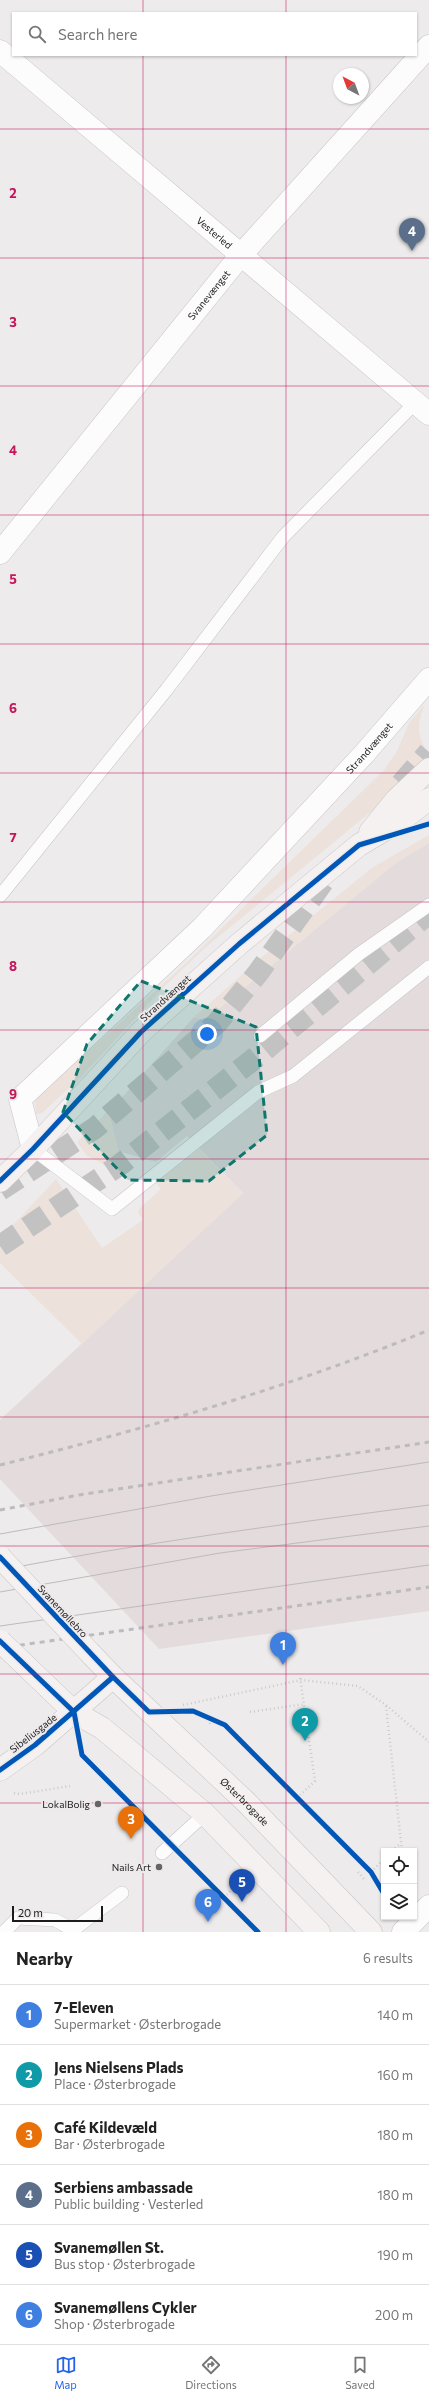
<!DOCTYPE html>
<html lang="en">
<head>
<meta charset="utf-8">
<style>
	body { margin:0; font-family:Commissioner,sans-serif; background:#f6f6f6; color:#222 }
	.controls { position:absolute; right:12px; bottom:12px; display:grid; overflow:hidden; border-radius:0px; box-shadow:0 1px 3px #0004 }
	.controls button { width:36px; height:36px; display:grid; place-items:center; padding:0; border:0; border-bottom:1px solid #e0e0e0; background:#fff; color:#222; font:20px sans-serif }
	.compass { position:absolute; left:333px; top:68px; width:36px; height:36px; border-radius:50%; background:#fff; box-shadow:0 1px 3px #0004; rotate:319deg }
	.scale { position:absolute; left:12px; bottom:10px; width:91px; box-sizing:border-box; padding-left:4px; border:2px solid #1d1c1c; border-top:0; font-size:11px; line-height:14px; white-space:nowrap; color:#1d1c1c; -webkit-text-stroke:3px #eeeaeb; paint-order:stroke }
	.you { position:absolute; left:207px; top:1034px; width:14px; height:14px; margin:-10px; border:3px solid #fff; border-radius:50%; background:#1a73e8; box-shadow:0 0 0 6px #1a73e833 }
	.badge { display:grid; place-items:center; width:26px; height:26px; border-radius:50%; background:#2563eb; color:#fff; font-size:13px; font-weight:700 }
	.pin { position:absolute; translate:-50% -33px; filter:drop-shadow(0 1px 2px #0008) }
	.pin::after { content:''; position:absolute; top:21px; width:14px; height:12px; background:inherit; clip-path:polygon(0 0,100% 0,50% 100%) }
	.list { margin:0; padding:0; list-style:none }
	h2 { display:flex; justify-content:space-between; align-items:center; height:52px; margin:0; padding:0 16px; font-size:17px }
	h2 small { font-size:13px; font-weight:400; color:#767676 }
	.list li { display:grid; grid-template-columns:26px 1fr auto; gap:12px; align-items:center; box-sizing:border-box; height:60px; padding:0 16px; border-top:1px solid #e0e0e0 }
	.list b { display:block; font-size:15px; white-space:nowrap }
	.list p { margin:0; font-size:13px; white-space:nowrap; color:#767676 }
	.list em { font-size:13px; font-style:normal; color:#767676 }
	.icon { flex:none; width:22px; height:22px; fill:none; stroke:currentColor; stroke-width:2; stroke-linecap:round; stroke-linejoin:round }
	.map { position:relative; flex:none; width:429px; height:1932px; overflow:hidden }
	.search { position:absolute; background:#fff; box-shadow:0 1px 3px #0004; left:12px; right:12px; top:12px; height:44px; display:flex; align-items:center; gap:10px; box-sizing:border-box; padding:0 14px; border-radius:0px; color:#767676; font-size:15px }
	.sheet { height:412px; background:#fff }
	nav { display:flex; justify-content:space-around; align-items:center; box-sizing:border-box; height:56px; border-top:1px solid #e0e0e0; background:#fff; font-size:11px; color:#767676 }
	nav a { display:grid; justify-items:center; gap:2px }
	nav .on { color:#2563eb }
	.map>svg:first-child { display:block }
	.built { fill:#e3dbdc }
	.green { fill:#ece2db }
	.lines { fill:none; stroke-linecap:round; stroke-linejoin:round }
	.highway-tunnel { stroke:#c3c2c2; stroke-width:22; stroke-dasharray:22 11; stroke-linecap:butt }
	.lane-casing { stroke:#c8c6c7; stroke-width:14 }
	.street-casing { stroke:#c8c6c7; stroke-width:23 }
	.secondary-casing { stroke:#c8c6c7; stroke-width:23 }
	.path { stroke:#cccacb; stroke-width:2.5; stroke-dasharray:1 3; stroke-linecap:butt }
	.lane { stroke:#fcfcfc; stroke-width:13 }
	.street { stroke:#fcfcfc; stroke-width:22 }
	.secondary { stroke:#f4f1f0; stroke-width:22 }
	.tram { stroke:#bdbbbc; stroke-width:1 }
	.rail { stroke:#bdbbbc; stroke-width:3; stroke-dasharray:5 5; stroke-linecap:butt }
	.secondary-bridge-casing { stroke:#c8c6c7; stroke-width:23; stroke-linecap:butt }
	.secondary-bridge { stroke:#f4f1f0; stroke-width:22 }
	.cycleway-casing { stroke:#eeeaeb; stroke-width:8 }
	.cycleway { stroke:#0057b8; stroke-width:5 }
	.marked { fill:#0f766e; fill-opacity:0.2; stroke:#0f766e; stroke-width:3; stroke-dasharray:8 5; stroke-linejoin:round }
	.grid { fill:none; stroke:#c2185b; stroke-width:1; stroke-opacity:0.55 }
	.poi-dot { fill:#666465; stroke:#eeeaeb; stroke-width:1.5 }
	.labels { text-anchor:middle; stroke-width:4; stroke-linejoin:round; paint-order:stroke }
	.street-label { font-size:10px; fill:#1d1c1c; stroke:#eeeaeb }
	.poi-label { font-size:10px; fill:#1d1c1c; stroke:#eeeaeb; text-anchor:end }
	.grid-label { font-size:13px; text-anchor:middle; font-weight:bold; fill:#c2185b; stroke:#eeeaeb; stroke-width:4; stroke-linejoin:round; paint-order:stroke }
</style>
</head>
<body>
<div class="map">
<svg width="429" height="1932" viewBox="0 0 429 1932">
	<rect width="100%" height="100%" fill="#edebec"/>
	<!-- built -->
	<path class="built" d="M 429,843 L 429,1611 L 159,1649 L 0,1479 L 0,1420 L 243,1193 L 187,1136 L 156,1162 L 118,1151 L 109,1112 L 194,1017 L 205,1020 L 397,862 Z"/>
	<!-- green -->
	<path class="green" d="M 425,704 C 419,718 416,731 424,746 C 426,750 429,752 429,757 L 378,806 L 206,947 L 165,986 L 80,1078 L 42,1113 L 36,1114 L 35,1102 L 37,1098 L 186,963 L 384,770 L 397,751 L 409,723 Z
		M 429,835 L 429,843 L 397,862 L 205,1020 L 194,1017 L 262,957 L 373,867 Z
		M 107,1112 L 109,1112 L 118,1151 L 124,1152 L 110,1167 L 87,1156 L 77,1142 Z
		M 199,1149 L 243,1193 L 82,1344 L 0,1263 L 0,1239 L 56,1179 L 102,1248 L 143,1220 L 138,1212 L 140,1208 L 161,1189 L 156,1183 Z"/>
	<g class="lines">
		<!-- highway-tunnel -->
		<path class="highway-tunnel" d="M 401,784 L 429,752
			M 0,1190 L 95,1128 L 217,1023 L 258,973 L 328,875
			M 0,1246 L 121,1164 L 255,1058 L 429,913"/>
		<defs>
			<path id="lane" d="M 0,896 L 167,689 L 283,537 L 415,403
				M 260,1036 L 359,954 L 429,905
				M 33,1149 L 112,1209 L 258,1092 L 293,1076 L 429,967
				M 162,1853 L 205,1814
				M 4,1932 L 18,1918 L 55,1920 L 73,1930 L 122,1893"/>
			<g id="street">
				<path id="s1" d="M 0,51 L 429,414"/>
				<path id="s2" d="M 0,553 L 240,256 L 429,46"/>
				<path id="s3" d="M 33,1149 L 20,1099 L 202,928 L 364,754 L 429,679"/>
				<path d="M 403,1932 L 429,1906"/>
			</g>
			<g id="secondary">
				<path d="M 370,832 L 396,800 L 429,769"/>
				<path d="M 0,1181 L 33,1149 L 141,1032 L 239,944 L 359,845 L 403,819 L 429,799"/>
				<path id="s4" d="M 91,1654 L 113,1677 L 246,1802 L 371,1932"/>
				<path d="M 50,1689 L 74,1712 L 102,1728 L 205,1814 L 319,1932"/>
				<path d="M 0,1770 L 35,1745 L 113,1677"/>
			</g>
		</defs>
		<!-- lane casing -->
		<use href="#lane" class="lane-casing"/>
		<!-- street casing -->
		<use href="#street" class="street-casing"/>
		<!-- secondary casing -->
		<use href="#secondary" class="secondary-casing"/>
		<!-- path -->
		<path class="path" d="M 183,1705 L 301,1680 L 358,1686 L 386,1705 L 429,1742
			M 386,1706 L 402,1851
			M 250,1712 L 305,1704
			M 210,1724 L 210,1718
			M 14,1793 L 20,1794 L 70,1786
			M 297,1798 L 315,1781 L 300,1677
			M 392,1851 L 401,1843
			M 358,1872 L 364,1879
			M 371,1872 L 384,1859
			M 224,1898 L 232,1889"/>
		<!-- lane -->
		<use href="#lane" class="lane"/>
		<!-- street -->
		<use href="#street" class="street"/>
		<!-- secondary -->
		<use href="#secondary" class="secondary"/>
		<!-- tram -->
		<path class="tram" d="M 0,1534 L 211,1496 L 429,1462
			M 0,1570 C 142,1543 285,1524 429,1505
			M 0,1592 L 220,1553 L 429,1526
			M 0,1626 L 429,1565"/>
		<!-- rail -->
		<path class="rail" d="M 0,1465 C 145,1429 291,1387 429,1330
			M 0,1510 L 79,1495 L 429,1442
			M 0,1648 L 429,1587"/>
		<defs>
			<path id="secondary-bridge" d="M 0,1557 L 91,1654
				M 0,1641 L 50,1689"/>
		</defs>
		<!-- secondary-bridge casing -->
		<use href="#secondary-bridge" class="secondary-bridge-casing"/>
		<!-- secondary-bridge -->
		<use href="#secondary-bridge" class="secondary-bridge"/>
		<defs>
			<path id="cycleway" d="M 0,1181 L 33,1149 L 141,1032 L 239,944 L 359,845 L 429,824
				M 0,1557 L 113,1677 L 149,1712 L 193,1711 L 225,1725 L 371,1872 L 384,1894
				M 0,1641 L 74,1712
				M 74,1712 L 82,1755 L 258,1932
				M 0,1770 L 35,1745 L 113,1677"/>
		</defs>
		<!-- cycleway casing -->
		<use href="#cycleway" class="cycleway-casing"/>
		<!-- cycleway -->
		<use href="#cycleway" class="cycleway"/>
	</g>
	<!-- marked area -->
	<path class="marked" d="M 141,981 L 256,1027 L 267,1135 L 209,1181 L 128,1180 L 63,1112 L 87,1044 Z"/>
	<!-- grid -->
	<path class="grid" d="M 143,0 L 143,13M 286,0 L 286,13M 143,55 L 143,1932M 286,55 L 286,1932M 0,129 L 429,129M 0,258 L 429,258M 0,386 L 429,386M 0,515 L 429,515M 0,644 L 429,644M 0,773 L 429,773M 0,902 L 429,902M 0,1030 L 429,1030M 0,1159 L 429,1159M 0,1288 L 429,1288M 0,1417 L 429,1417M 0,1546 L 429,1546M 0,1674 L 429,1674M 0,1803 L 429,1803"/>
	<!-- markers -->
	<g class="poi-dot">
		<circle cx="98" cy="1804" r="4"/>
		<circle cx="159" cy="1867" r="4"/>
	</g>
	<g class="labels">
		<!-- street labels -->
		<g class="street-label">
			<text dy="4" stroke="none"><textPath href="#s1" startOffset="281">Vesterled</textPath></text>
			<text dy="4" stroke="none"><textPath href="#s2" startOffset="332">Svanevænget</textPath></text>
			<text dy="4" stroke="none"><textPath href="#s3" startOffset="547">Strandvænget</textPath></text>
			<text transform="translate(165 998) rotate(-42)" y="4">Strandvænget</text>
			<text transform="translate(63 1611) rotate(47)" y="4">Svanemøllebro</text>
			<text transform="translate(33 1733) rotate(-38)" y="4">Sibeliusgade</text>
			<text dy="4" stroke="none"><textPath href="#s4" startOffset="213">Østerbrogade</textPath></text>
		</g>
		<!-- poi labels -->
		<g class="poi-label">
			<text x="90" y="1808">LokalBolig</text>
			<text x="151" y="1871">Nails Art</text>
		</g>
	</g>
	<g class="grid-label">
		<text x="13" y="198">2</text>
		<text x="13" y="327">3</text>
		<text x="13" y="455">4</text>
		<text x="13" y="584">5</text>
		<text x="13" y="713">6</text>
		<text x="13" y="842">7</text>
		<text x="13" y="971">8</text>
		<text x="13" y="1099">9</text>
	</g>
</svg>
<div class="controls">
<button><svg class="icon" aria-label="locate" viewBox="0 0 24 24"><circle cx="12" cy="12" r="6"/><path d="M12 2v4M12 18v4M2 12h4M18 12h4"/></svg></button>
<button><svg class="icon" aria-label="layers" viewBox="0 0 24 24"><path d="M12 4l9 5-9 5-9-5zM3 14l9 5 9-5"/></svg></button>
</div>
<svg class="compass" viewBox="-18 -18 36 36"><path d="M0-13l5 13h-10z" fill="#e53935"/><path d="M0 13l5-13h-10z" fill="#767676"/></svg>
<div class="scale">20 m</div>
<div class="you"></div>
<div class="pin badge" style="left:283px;top:1665px;background:#3f7fe0">1</div>
<div class="pin badge" style="left:305px;top:1741px;background:#0f9aa8">2</div>
<div class="pin badge" style="left:131px;top:1839px;background:#e8710a">3</div>
<div class="pin badge" style="left:412px;top:251px;background:#5c6f8a">4</div>
<div class="pin badge" style="left:242px;top:1902px;background:#1a4fb4">5</div>
<div class="pin badge" style="left:208px;top:1922px;background:#3f7fe0">6</div>
<div class="search"><svg class="icon" aria-label="search" viewBox="0 0 24 24"><circle cx="10" cy="10" r="6"/><path d="M15 15l6 6"/></svg>Search here</div>
</div>
<section class="sheet">
<h2>Nearby<small>6 results</small></h2>
<ul class="list">
<li><span class="badge" style="background:#3f7fe0">1</span><div><b>7-Eleven</b><p>Supermarket · Østerbrogade</p></div><em>140 m</em></li>
<li><span class="badge" style="background:#0f9aa8">2</span><div><b>Jens Nielsens Plads</b><p>Place · Østerbrogade</p></div><em>160 m</em></li>
<li><span class="badge" style="background:#e8710a">3</span><div><b>Café Kildevæld</b><p>Bar · Østerbrogade</p></div><em>180 m</em></li>
<li><span class="badge" style="background:#5c6f8a">4</span><div><b>Serbiens ambassade</b><p>Public building · Vesterled</p></div><em>180 m</em></li>
<li><span class="badge" style="background:#1a4fb4">5</span><div><b>Svanemøllen St.</b><p>Bus stop · Østerbrogade</p></div><em>190 m</em></li>
<li><span class="badge" style="background:#3f7fe0">6</span><div><b>Svanemøllens Cykler</b><p>Shop · Østerbrogade</p></div><em>200 m</em></li>
</ul>
</section>
<nav>
<a class="on"><svg class="icon" aria-label="map" viewBox="0 0 24 24"><path d="M3 6l6-2 6 2 6-2v14l-6 2-6-2-6 2zM9 4v14M15 6v14"/></svg>Map</a>
<a><svg class="icon" aria-label="directions" viewBox="0 0 24 24"><path d="M12 3l9 9-9 9-9-9zM9 14v-3h6M13 9l2 2-2 2"/></svg>Directions</a>
<a><svg class="icon" aria-label="saved" viewBox="0 0 24 24"><path d="M7 4h10v16l-5-4-5 4z"/></svg>Saved</a>
</nav>
</body>
</html>
